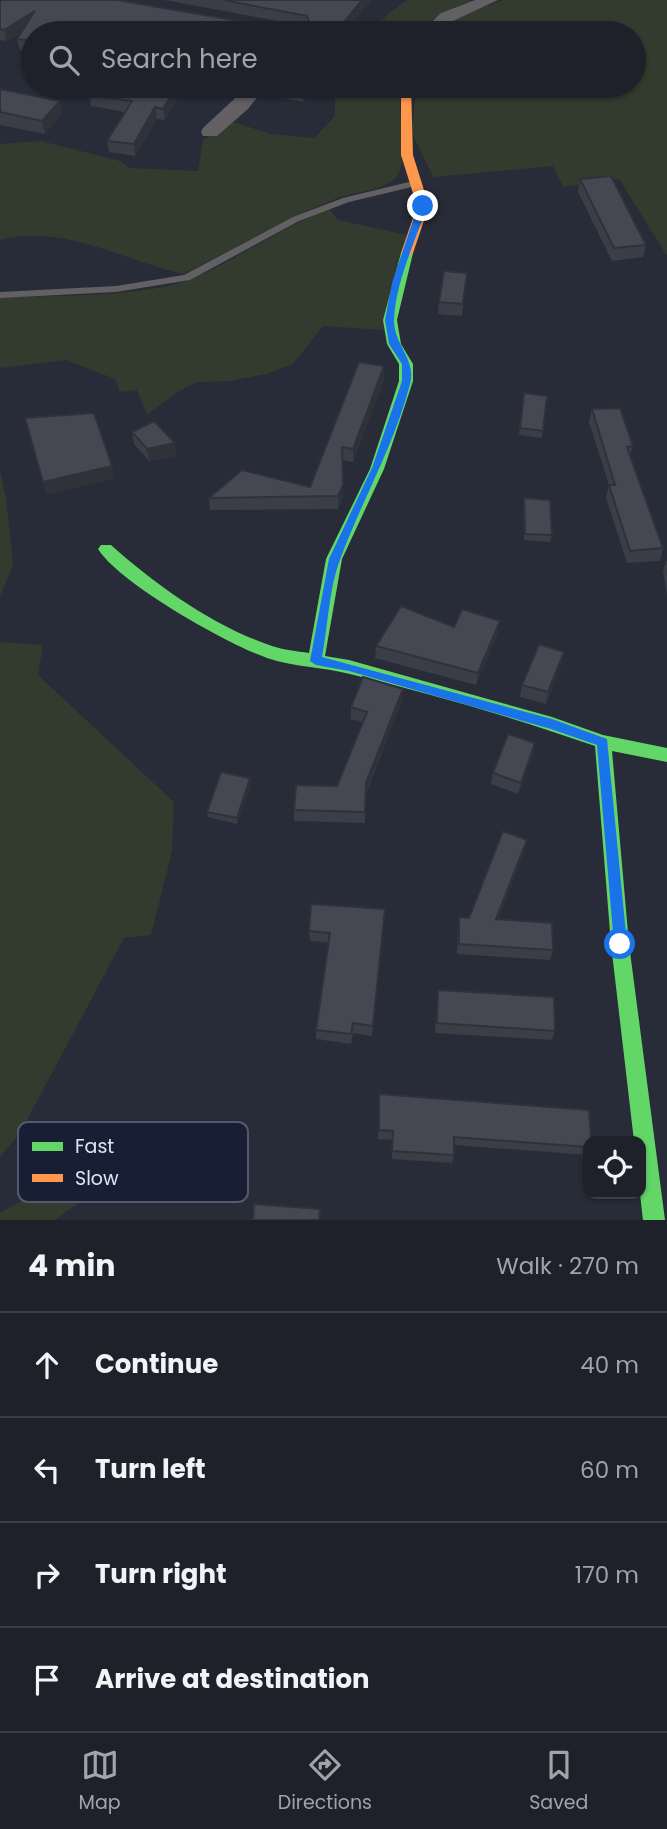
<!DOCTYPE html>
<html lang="en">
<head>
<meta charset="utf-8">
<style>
	body { margin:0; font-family:Poppins,sans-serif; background:#262932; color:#f1f3f6 }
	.controls { position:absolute; right:21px; bottom:21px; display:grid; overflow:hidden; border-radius:14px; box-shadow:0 2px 5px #0004 }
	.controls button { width:63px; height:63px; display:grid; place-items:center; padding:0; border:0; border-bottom:2px solid #3c3e47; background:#1e212a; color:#f1f3f6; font:35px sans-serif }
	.stop { position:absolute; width:21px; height:21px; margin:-16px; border:5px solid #1a73e8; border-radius:50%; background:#fff }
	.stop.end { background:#1a73e8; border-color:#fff; box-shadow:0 2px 7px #0008 }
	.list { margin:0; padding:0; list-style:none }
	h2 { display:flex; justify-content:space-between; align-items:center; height:91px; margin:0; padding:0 28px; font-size:30px }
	h2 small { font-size:23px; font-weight:400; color:#a1a3a8 }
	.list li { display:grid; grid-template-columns:46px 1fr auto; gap:21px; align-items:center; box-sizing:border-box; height:105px; padding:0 28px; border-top:2px solid #3c3e47 }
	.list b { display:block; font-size:26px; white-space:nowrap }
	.list em { font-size:23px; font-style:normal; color:#a1a3a8 }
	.icon { flex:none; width:38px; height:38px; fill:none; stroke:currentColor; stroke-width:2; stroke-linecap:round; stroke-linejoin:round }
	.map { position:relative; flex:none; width:667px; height:1220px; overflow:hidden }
	.search { position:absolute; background:#1e212a; box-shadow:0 2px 5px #0004; left:21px; right:21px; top:21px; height:77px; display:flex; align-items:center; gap:18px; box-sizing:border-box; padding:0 24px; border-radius:38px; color:#a1a3a8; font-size:26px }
	.sheet { height:511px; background:#1e212a }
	nav { display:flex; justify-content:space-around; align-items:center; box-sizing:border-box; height:98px; border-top:2px solid #3c3e47; background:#1e212a; font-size:19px; color:#a1a3a8 }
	nav a { display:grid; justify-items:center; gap:4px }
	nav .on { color:#a0a4b2 }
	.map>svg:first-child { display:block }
	.green { fill:#323b2e }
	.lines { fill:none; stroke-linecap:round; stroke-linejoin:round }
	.lane { fill:#626062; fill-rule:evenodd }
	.street { fill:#626062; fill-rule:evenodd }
	.fast { fill:#63d668; fill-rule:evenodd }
	.slow { fill:#ff974d; fill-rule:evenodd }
	.wall { fill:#3b3e47 }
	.shaded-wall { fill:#303239 }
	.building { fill:#454852; stroke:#303239; stroke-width:2 }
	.route { fill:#1a73e8 }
	.key { fill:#181e33; stroke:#545a6d; stroke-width:2 }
	.key-label { font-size:19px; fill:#e0e5f4 }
</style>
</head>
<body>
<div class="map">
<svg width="667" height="1220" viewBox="0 0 667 1220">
	<rect width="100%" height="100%" fill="#282c38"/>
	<!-- green -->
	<path class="green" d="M 407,0 L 469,0 L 472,1 C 451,8 433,15 421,33 L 370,33 L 388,14 Z
		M 503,0 L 667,0 L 667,256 L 619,179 L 563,187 L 553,166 L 433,177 L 412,133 L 416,86 L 634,86 L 634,33 L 438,33 L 452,19 Z
		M 335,86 L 400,86 C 397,108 410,159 397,176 C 384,192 356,191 338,198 C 284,219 235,248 184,274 C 123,261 65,223 0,240 L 0,144 L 41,141 L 120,161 L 130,168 L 198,171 L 203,140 L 233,122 L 271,134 L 314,138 L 335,116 Z
		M 329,209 L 338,220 L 407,235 L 383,330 L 323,326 L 293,364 L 266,374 L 230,381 L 197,382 L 179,391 L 147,415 L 137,390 L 120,392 L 115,379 L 66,360 L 0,368 L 0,297 C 49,296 148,297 191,279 C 239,259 281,227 329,209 Z
		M 0,471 L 6,497 L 13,565 L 0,596 Z
		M 0,642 L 43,645 L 38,675 L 174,802 L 172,851 L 151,935 L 124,938 L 20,1133 L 0,1157 Z
		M 99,1164 L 93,1192 L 55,1220 L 0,1220 L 0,1213 L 34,1194 L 75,1165 Z"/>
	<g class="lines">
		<!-- lane -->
		<path class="lane" d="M 417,180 L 422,183 L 420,185 L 349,202 L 299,221 L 190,280 L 116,292 L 0,298 L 0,292 L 116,286 L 184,275 L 293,217 L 343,198 Z"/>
		<!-- street -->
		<path class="street" d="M 475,0 L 498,0 L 453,21 L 439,33 L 420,33 L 441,13 Z
			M 248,86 L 266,86 L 248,109 L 217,136 L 203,136 L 201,132 L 203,128 Z"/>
		<!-- fast -->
		<path class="fast" d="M 407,249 L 413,253 L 397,320 L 401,344 L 413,364 L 413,381 L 384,469 L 342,559 L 325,656 L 349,660 L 552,717 L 603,735 L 667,748 L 667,762 L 612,751 L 629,944 L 665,1220 L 643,1220 L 640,1194 L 641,1141 L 634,1141 L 611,944 L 595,746 C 515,718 432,694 350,674 C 323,667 293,667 267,658 C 227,644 119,583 98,549 L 101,545 L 111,545 C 157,586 213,626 272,646 C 283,650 297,651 309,653 L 326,559 L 370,469 L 399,381 L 399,364 L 387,344 L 383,320 L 401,253 Z"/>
		<!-- slow -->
		<path class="slow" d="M 401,86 L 411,86 L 413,155 L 429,206 L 413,253 L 407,257 L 401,253 L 417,206 L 401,155 Z"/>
	</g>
	<!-- wall -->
	<path class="wall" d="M 0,0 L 256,24 L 293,24 L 165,0 L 371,0 L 344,33 L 33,33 L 33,52 L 20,50 L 17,39 L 22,32 L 6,41 L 0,40 Z
		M 185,86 L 165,120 L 157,119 L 135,156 L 109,152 L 107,141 L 125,112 L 91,106 L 90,95 Z
		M 216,86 L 245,86 L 239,90 Z
		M 263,86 L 315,86 L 303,102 L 263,94 Z
		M 0,89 L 62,113 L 45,134 L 0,125 Z
		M 580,179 L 646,245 L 643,257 L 612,261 L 578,192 Z
		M 467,273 L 462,316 L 438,314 L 439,302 Z
		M 384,379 L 353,462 L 342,460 L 343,497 L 338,509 L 210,510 L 209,498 L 310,487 Z
		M 524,393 L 547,396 L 542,438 L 519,435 Z
		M 592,409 L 633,446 L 630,456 L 663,548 L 660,561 L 627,563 L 606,498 L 609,485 L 589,422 Z
		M 132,432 L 176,456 L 149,461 L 134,444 Z
		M 524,498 L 552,535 L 550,542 L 524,540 L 523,505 Z
		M 666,561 L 667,561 L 667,595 L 663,571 Z
		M 454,627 L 498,633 L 476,685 L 375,658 L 376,646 Z
		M 564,652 L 561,664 L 546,704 L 520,697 L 522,685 Z
		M 402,700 L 366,794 L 365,823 L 294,821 L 294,810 L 337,786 L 363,722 L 351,719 L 351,707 Z
		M 535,743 L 533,754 L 518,794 L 491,784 L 493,773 Z
		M 250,778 L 251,784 L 237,824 L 208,817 L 207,812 Z
		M 527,840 L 524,851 L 498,920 L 553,950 L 550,960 L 457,954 L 458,928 L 459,917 L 469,918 Z
		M 385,909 L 372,1036 L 353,1033 L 351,1044 L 316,1039 L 316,1030 L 329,943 L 310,941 L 309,931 Z
		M 438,990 L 555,1031 L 552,1040 L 435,1033 Z
		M 379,1094 L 588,1141 L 588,1155 L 454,1145 L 454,1155 L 452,1163 L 392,1159 L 392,1140 L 378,1139 Z"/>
	<!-- shaded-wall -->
	<path class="shaded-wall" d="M 362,0 L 371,0 L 344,33 L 335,33 Z
		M 35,11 L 37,22 L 6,41 L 4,30 Z
		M 177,86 L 185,86 L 165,120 L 163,109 Z
		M 307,86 L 315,86 L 303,102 L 303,91 Z
		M 60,101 L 62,113 L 45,134 L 42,121 Z
		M 155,107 L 157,119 L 135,156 L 134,144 Z
		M 384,366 L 384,379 L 353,462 L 353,449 Z
		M 175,443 L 176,456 L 149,461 L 147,449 Z
		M 112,466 L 114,479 L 46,495 L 43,482 Z
		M 343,485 L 343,497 L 338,509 L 338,496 Z
		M 500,621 L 498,633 L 476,685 L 478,673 Z
		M 564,652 L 561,664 L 546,704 L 548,692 Z
		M 403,689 L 402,700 L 365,794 L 366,783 Z
		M 535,743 L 533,754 L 518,794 L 521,783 Z
		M 250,778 L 251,784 L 237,824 L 237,818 Z
		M 527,840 L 524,851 L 494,930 L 496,919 Z"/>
	<!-- building -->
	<path class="building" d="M 0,0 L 117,0 L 256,24 L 310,24 L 307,16 L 223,0 L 362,0 L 335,33 L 33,33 L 33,41 L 17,39 L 35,11 L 4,30 L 0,29 Z
		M 96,86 L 177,86 L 163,109 L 155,107 L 134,144 L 107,141 L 132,101 L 90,95 Z
		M 278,86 L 307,86 L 303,91 Z
		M 0,89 L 60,101 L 42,121 L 0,112 Z
		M 611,176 L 646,245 L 614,248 L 580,179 Z
		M 444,271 L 467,273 L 463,304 L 439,302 Z
		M 359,362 L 384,366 L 353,449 L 342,447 L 343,485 L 338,496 L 209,498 L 242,470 L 310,487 Z
		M 524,393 L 547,396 L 543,431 L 520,428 Z
		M 620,408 L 633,446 L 627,447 L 663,548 L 630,551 L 609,485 L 615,485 L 592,409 Z
		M 94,413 L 112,466 L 43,482 L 25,418 Z
		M 154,421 L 175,443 L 147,449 L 132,432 Z
		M 524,498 L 550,500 L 552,535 L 525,534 Z
		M 401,606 L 454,627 L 462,609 L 500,621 L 478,673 L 376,646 Z
		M 539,644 L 564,652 L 548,692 L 522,685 Z
		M 363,677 L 403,689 L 366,783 L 365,812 L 294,810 L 296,785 L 337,786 L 367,712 L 351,707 Z
		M 508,734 L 535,743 L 521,783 L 493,773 Z
		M 221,772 L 250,778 L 237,818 L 207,812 Z
		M 503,831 L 527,840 L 496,919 L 552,923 L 553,950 L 459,944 L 459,917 L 469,918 Z
		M 311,904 L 385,909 L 373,1026 L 353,1023 L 351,1034 L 316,1030 L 330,933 L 309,931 Z
		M 438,990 L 554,997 L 555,1031 L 437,1023 Z
		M 379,1094 L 589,1110 L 591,1141 L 588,1141 L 588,1147 L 454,1137 L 454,1155 L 392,1151 L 393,1131 L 379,1130 Z
		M 254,1204 L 320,1209 L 319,1220 L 253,1220 Z"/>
	<!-- route -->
	<path class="route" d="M 423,204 L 427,206 C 415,242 396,281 394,319 C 393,344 417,360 410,384 C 394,446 363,498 341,557 C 329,587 328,625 322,657 L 552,719 L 607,739 L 627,944 L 620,951 L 614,944 L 597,745 L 551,729 L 349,671 L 316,665 L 310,661 L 329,559 L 372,468 L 402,381 L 402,364 L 389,344 L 385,320 L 392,283 L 418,206 Z"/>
	<!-- legend -->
	<rect x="18" y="1122" width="230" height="80" rx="10" class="key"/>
	<rect x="32" y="1142" width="31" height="9" fill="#63d668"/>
	<rect x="32" y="1174" width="31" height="8" fill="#ff974d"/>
	<g class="key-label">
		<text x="75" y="1153">Fast</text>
		<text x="75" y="1185">Slow</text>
	</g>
</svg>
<div class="controls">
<button><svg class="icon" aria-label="locate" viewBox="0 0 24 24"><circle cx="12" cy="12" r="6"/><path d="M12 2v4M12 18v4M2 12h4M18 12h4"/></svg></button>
</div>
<div class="stop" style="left:620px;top:944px"></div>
<div class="stop end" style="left:423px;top:206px"></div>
<div class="search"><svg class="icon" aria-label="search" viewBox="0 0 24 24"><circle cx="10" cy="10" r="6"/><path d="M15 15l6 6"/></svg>Search here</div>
</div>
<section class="sheet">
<h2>4 min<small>Walk · 270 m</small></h2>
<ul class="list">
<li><svg class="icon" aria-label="ahead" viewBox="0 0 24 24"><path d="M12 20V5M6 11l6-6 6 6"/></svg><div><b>Continue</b></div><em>40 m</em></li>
<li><svg class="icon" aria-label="left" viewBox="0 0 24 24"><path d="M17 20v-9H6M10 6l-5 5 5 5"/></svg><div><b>Turn left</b></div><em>60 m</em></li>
<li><svg class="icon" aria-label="right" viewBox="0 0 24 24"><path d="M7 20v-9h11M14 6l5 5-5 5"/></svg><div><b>Turn right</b></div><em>170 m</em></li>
<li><svg class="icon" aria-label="arrive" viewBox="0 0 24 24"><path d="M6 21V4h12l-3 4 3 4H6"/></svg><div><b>Arrive at destination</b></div></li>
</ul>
</section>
<nav>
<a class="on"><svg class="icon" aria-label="map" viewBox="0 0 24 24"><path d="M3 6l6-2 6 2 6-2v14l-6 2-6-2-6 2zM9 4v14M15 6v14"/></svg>Map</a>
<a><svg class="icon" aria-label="directions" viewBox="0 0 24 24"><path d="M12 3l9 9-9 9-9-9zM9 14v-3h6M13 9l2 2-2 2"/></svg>Directions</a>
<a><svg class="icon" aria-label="saved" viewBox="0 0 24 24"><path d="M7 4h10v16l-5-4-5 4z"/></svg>Saved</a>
</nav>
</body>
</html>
